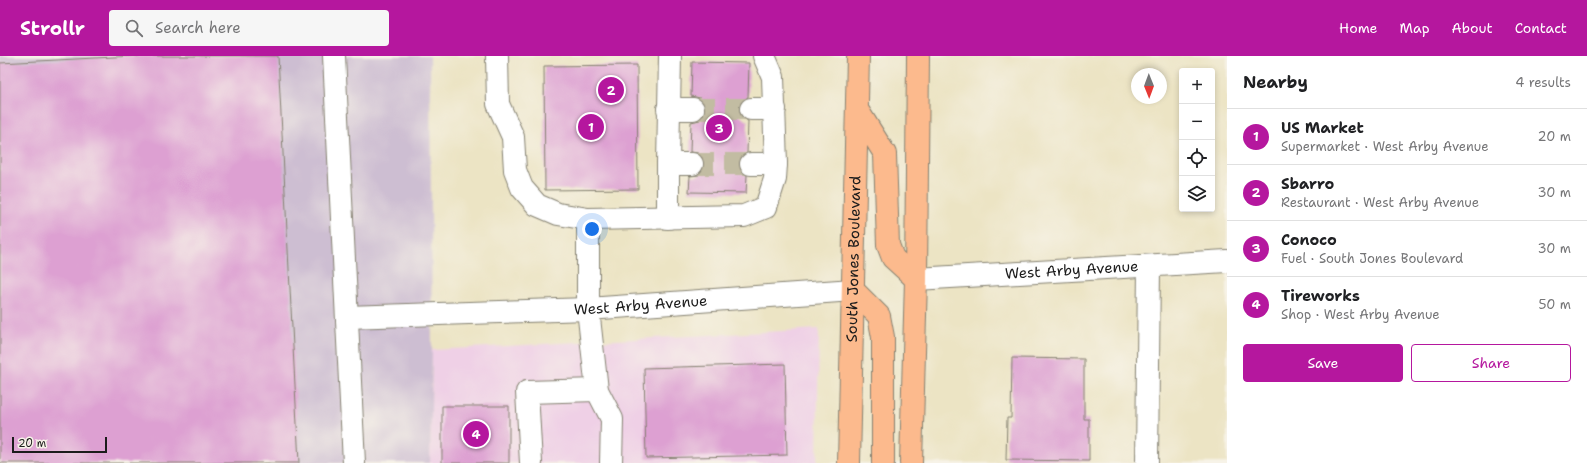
<!DOCTYPE html>
<html lang="en">
<head>
<meta charset="utf-8">
<style>
	body { margin:0; font-family:"Shantell Sans",sans-serif; background:#f6f6f6; color:#202124 }
	.controls { position:absolute; right:12px; top:12px; display:grid; overflow:hidden; border-radius:4px; box-shadow:0 2px 6px #0003 }
	.controls button { width:36px; height:36px; display:grid; place-items:center; padding:0; border:0; border-bottom:1px solid #e0e0e0; background:#fff; color:#202124; font:20px sans-serif }
	.compass { position:absolute; left:1131px; top:12px; width:36px; height:36px; border-radius:50%; background:#fff; box-shadow:0 2px 6px #0003; rotate:179deg }
	.scale { position:absolute; left:12px; bottom:10px; width:95px; box-sizing:border-box; padding-left:4px; border:2px solid #1c1c1c; border-top:0; font-size:11px; line-height:14px; white-space:nowrap; color:#1c1c1c; -webkit-text-stroke:3px #f7f3e8; paint-order:stroke }
	.you { position:absolute; left:592px; top:173px; width:14px; height:14px; margin:-10px; border:3px solid #fff; border-radius:50%; background:#1a73e8; box-shadow:0 0 0 6px #1a73e833 }
	.badge { display:grid; place-items:center; width:26px; height:26px; border-radius:50%; background:#b5179e; color:#fff; font-size:13px; font-weight:700 }
	.pin { position:absolute; translate:-50% -50%; border:2px solid #fff; box-shadow:0 1px 4px #0006 }
	.list { margin:0; padding:0; list-style:none }
	h2 { display:flex; justify-content:space-between; align-items:center; height:52px; margin:0; padding:0 16px; font-size:17px }
	h2 small { font-size:13px; font-weight:400; color:#757577 }
	.list li { display:grid; grid-template-columns:26px 1fr auto; gap:12px; align-items:center; box-sizing:border-box; height:56px; padding:0 16px; border-top:1px solid #e0e0e0 }
	.list b { display:block; font-size:15px; white-space:nowrap }
	.list p { margin:0; font-size:13px; white-space:nowrap; color:#757577 }
	.list em { font-size:13px; font-style:normal; color:#757577 }
	.actions { display:flex; gap:8px; padding:12px 16px }
	.actions a { flex:1; padding:9px 0; border:1px solid #b5179e; border-radius:4px; text-align:center; font-size:14px; color:#b5179e }
	.actions .main { background:#b5179e; color:#fff }
	.icon { flex:none; width:22px; height:22px; fill:none; stroke:currentColor; stroke-width:2; stroke-linecap:round; stroke-linejoin:round }
	.map { position:relative; flex:none; width:1227px; height:407px; overflow:hidden }
	header { display:flex; align-items:center; gap:24px; box-sizing:border-box; height:56px; padding:0 20px; background:#b5179e; color:#fff }
	header strong { font-size:19px }
	nav { display:flex; gap:22px; margin-inline-start:auto; font-size:14px }
	.search { width:280px; height:36px; background:#f6f6f6; display:flex; align-items:center; gap:10px; box-sizing:border-box; padding:0 14px; border-radius:4px; color:#757577; font-size:15px }
	main { display:flex }
	aside { flex:1; background:#fff }
	.map>svg:first-child { display:block }
	.built { fill:#efd0e6 }
	.industrial { fill:#cdbed2 }
	.building { fill:#dda0d2 }
	.lines { fill:none; stroke-linecap:round; stroke-linejoin:round }
	.minor-tunnel { stroke:#c2bca2; stroke-width:22; stroke-dasharray:22 11; stroke-linecap:butt }
	.minor-casing { stroke:#848070; stroke-width:24 }
	.major-casing { stroke:#848070; stroke-width:24 }
	.minor { stroke:#fff; stroke-width:22 }
	.major { stroke:#fcba8d; stroke-width:22 }
	.labels { text-anchor:middle; stroke-width:3; stroke-linejoin:round; paint-order:stroke }
	.street-label { font-size:15px; fill:#1c1c1c; stroke:#f7f3e8 }
</style>
</head>
<body>
<header>
<strong>Strollr</strong>
<div class="search"><svg class="icon" aria-label="search" viewBox="0 0 24 24"><circle cx="10" cy="10" r="6"/><path d="M15 15l6 6"/></svg>Search here</div>
<nav><a>Home</a><a>Map</a><a>About</a><a>Contact</a></nav>
</header>
<main>
<div class="map">
<svg width="1227" height="407" viewBox="0 0 1227 407">
	<rect width="100%" height="100%" fill="#f7f3e8"/>
	<filter id="ink" filterUnits="userSpaceOnUse"><feTurbulence type="fractalNoise" baseFrequency=".025" numOctaves="2"/><feDisplacementMap in="SourceGraphic" scale="8" xChannelSelector="R" yChannelSelector="G"/><feConvolveMatrix kernelMatrix="1 2 1 2 8 2 1 2 1" color-interpolation-filters="sRGB"/></filter>
	<filter id="wash" filterUnits="userSpaceOnUse"><feTurbulence type="fractalNoise" baseFrequency=".012" numOctaves="4" result="noise"/><feDisplacementMap in="SourceGraphic" scale="16" xChannelSelector="R" yChannelSelector="G"/><feGaussianBlur stdDeviation="0.9" result="paint"/><feColorMatrix in="noise" values="0 0 0 0 0 0 0 0 0 0 0 0 0 0 0 0 0 1.4 0 .05"/><feComposite in="paint" operator="in"/></filter>
	<g filter="url(#wash)">
		<rect width="100%" height="100%" fill="#ece4c4"/>
		<!-- built -->
		<path class="built" d="M 819,273 L 817,407 L 430,407 L 432,294 Z"/>
		<!-- industrial -->
		<path class="industrial" d="M 0,0 L 430,0 L 432,294 L 430,407 L 0,407 Z"/>
		<g id="blocks">
			<!-- building -->
			<path class="building" d="M 133,0 L 278,0 L 299,407 L 0,407 L 0,7 Z
				M 692,6 L 749,7 L 748,41 L 740,46 L 739,53 L 740,60 L 748,65 L 747,97 L 740,101 L 739,108 L 740,115 L 747,119 L 746,137 L 689,136 L 690,120 L 699,119 L 703,114 L 704,108 L 703,102 L 699,97 L 690,96 L 691,66 L 700,64 L 704,59 L 705,53 L 704,47 L 700,42 L 691,40 Z
				M 637,9 L 638,133 L 545,134 L 544,10 Z
				M 1012,302 L 1084,303 L 1084,363 L 1089,363 L 1089,405 L 1006,404 L 1007,362 L 1011,362 Z
				M 785,308 L 787,399 L 646,402 L 644,312 Z
				M 442,350 L 509,350 L 509,407 L 442,407 Z"/>
		</g>
	</g>
	<g filter="url(#ink)">
		<use href="#blocks" fill-opacity="0" stroke="#848070" stroke-width="1"/>
		<g class="lines">
			<!-- minor-tunnel -->
			<path class="minor-tunnel" d="M 693,53 L 751,53
				M 692,108 L 751,108"/>
			<defs>
				<g id="minor">
					<path d="M 334,0 L 354,407"/>
					<path d="M 497,0 L 498,48 L 513,81 L 515,114 L 522,132 L 537,149 L 558,158 L 588,163"/>
					<path d="M 668,53 L 693,53"/>
					<path d="M 751,53 L 775,53"/>
					<path d="M 668,108 L 692,108"/>
					<path d="M 751,108 L 776,108"/>
					<path d="M 668,162 L 668,108 L 670,0"/>
					<path id="s1" d="M 916,223 L 1227,205"/>
					<path id="s2" d="M 347,261 L 588,253 L 853,234"/>
					<path d="M 531,407 L 527,336 L 597,334"/>
					<path d="M 611,407 L 612,363 L 597,334 L 588,253 L 588,163 L 744,160 L 766,151 L 775,123 L 776,108 L 773,21 L 764,0"/>
					<path d="M 1147,407 L 1149,210"/>
				</g>
				<g id="major">
					<path d="M 858,55 L 885,98 L 888,189 L 893,202 L 916,223"/>
					<path d="M 853,234 L 879,260 L 883,281 L 883,407"/>
					<path id="s3" d="M 849,407 L 858,0"/>
					<path d="M 911,407 L 916,223 L 918,0"/>
				</g>
			</defs>
			<!-- minor casing -->
			<use href="#minor" class="minor-casing"/>
			<!-- major casing -->
			<use href="#major" class="major-casing"/>
			<!-- minor -->
			<use href="#minor" class="minor"/>
			<!-- major -->
			<use href="#major" class="major"/>
		</g>
	</g>
	<g class="labels">
		<!-- street labels -->
		<g class="street-label">
			<text dy="5" stroke="none"><textPath href="#s3" startOffset="204">South Jones Boulevard</textPath></text>
			<text dy="5" stroke="none"><textPath href="#s1" startOffset="156">West Arby Avenue</textPath></text>
			<text dy="5" stroke="none"><textPath href="#s2" startOffset="294">West Arby Avenue</textPath></text>
		</g>
	</g>
</svg>
<div class="controls">
<button>+</button>
<button>−</button>
<button><svg class="icon" aria-label="locate" viewBox="0 0 24 24"><circle cx="12" cy="12" r="6"/><path d="M12 2v4M12 18v4M2 12h4M18 12h4"/></svg></button>
<button><svg class="icon" aria-label="layers" viewBox="0 0 24 24"><path d="M12 4l9 5-9 5-9-5zM3 14l9 5 9-5"/></svg></button>
</div>
<svg class="compass" viewBox="-18 -18 36 36"><path d="M0-13l5 13h-10z" fill="#e53935"/><path d="M0 13l5-13h-10z" fill="#757577"/></svg>
<div class="scale">20 m</div>
<div class="you"></div>
<div class="pin badge" style="left:591px;top:71px">1</div>
<div class="pin badge" style="left:611px;top:34px">2</div>
<div class="pin badge" style="left:719px;top:72px">3</div>
<div class="pin badge" style="left:476px;top:378px">4</div>
</div>
<aside>
<h2>Nearby<small>4 results</small></h2>
<ul class="list">
<li><span class="badge">1</span><div><b>US Market</b><p>Supermarket · West Arby Avenue</p></div><em>20 m</em></li>
<li><span class="badge">2</span><div><b>Sbarro</b><p>Restaurant · West Arby Avenue</p></div><em>30 m</em></li>
<li><span class="badge">3</span><div><b>Conoco</b><p>Fuel · South Jones Boulevard</p></div><em>30 m</em></li>
<li><span class="badge">4</span><div><b>Tireworks</b><p>Shop · West Arby Avenue</p></div><em>50 m</em></li>
</ul>
<div class="actions"><a class="main">Save</a><a>Share</a></div>
</aside>
</main>
</body>
</html>
